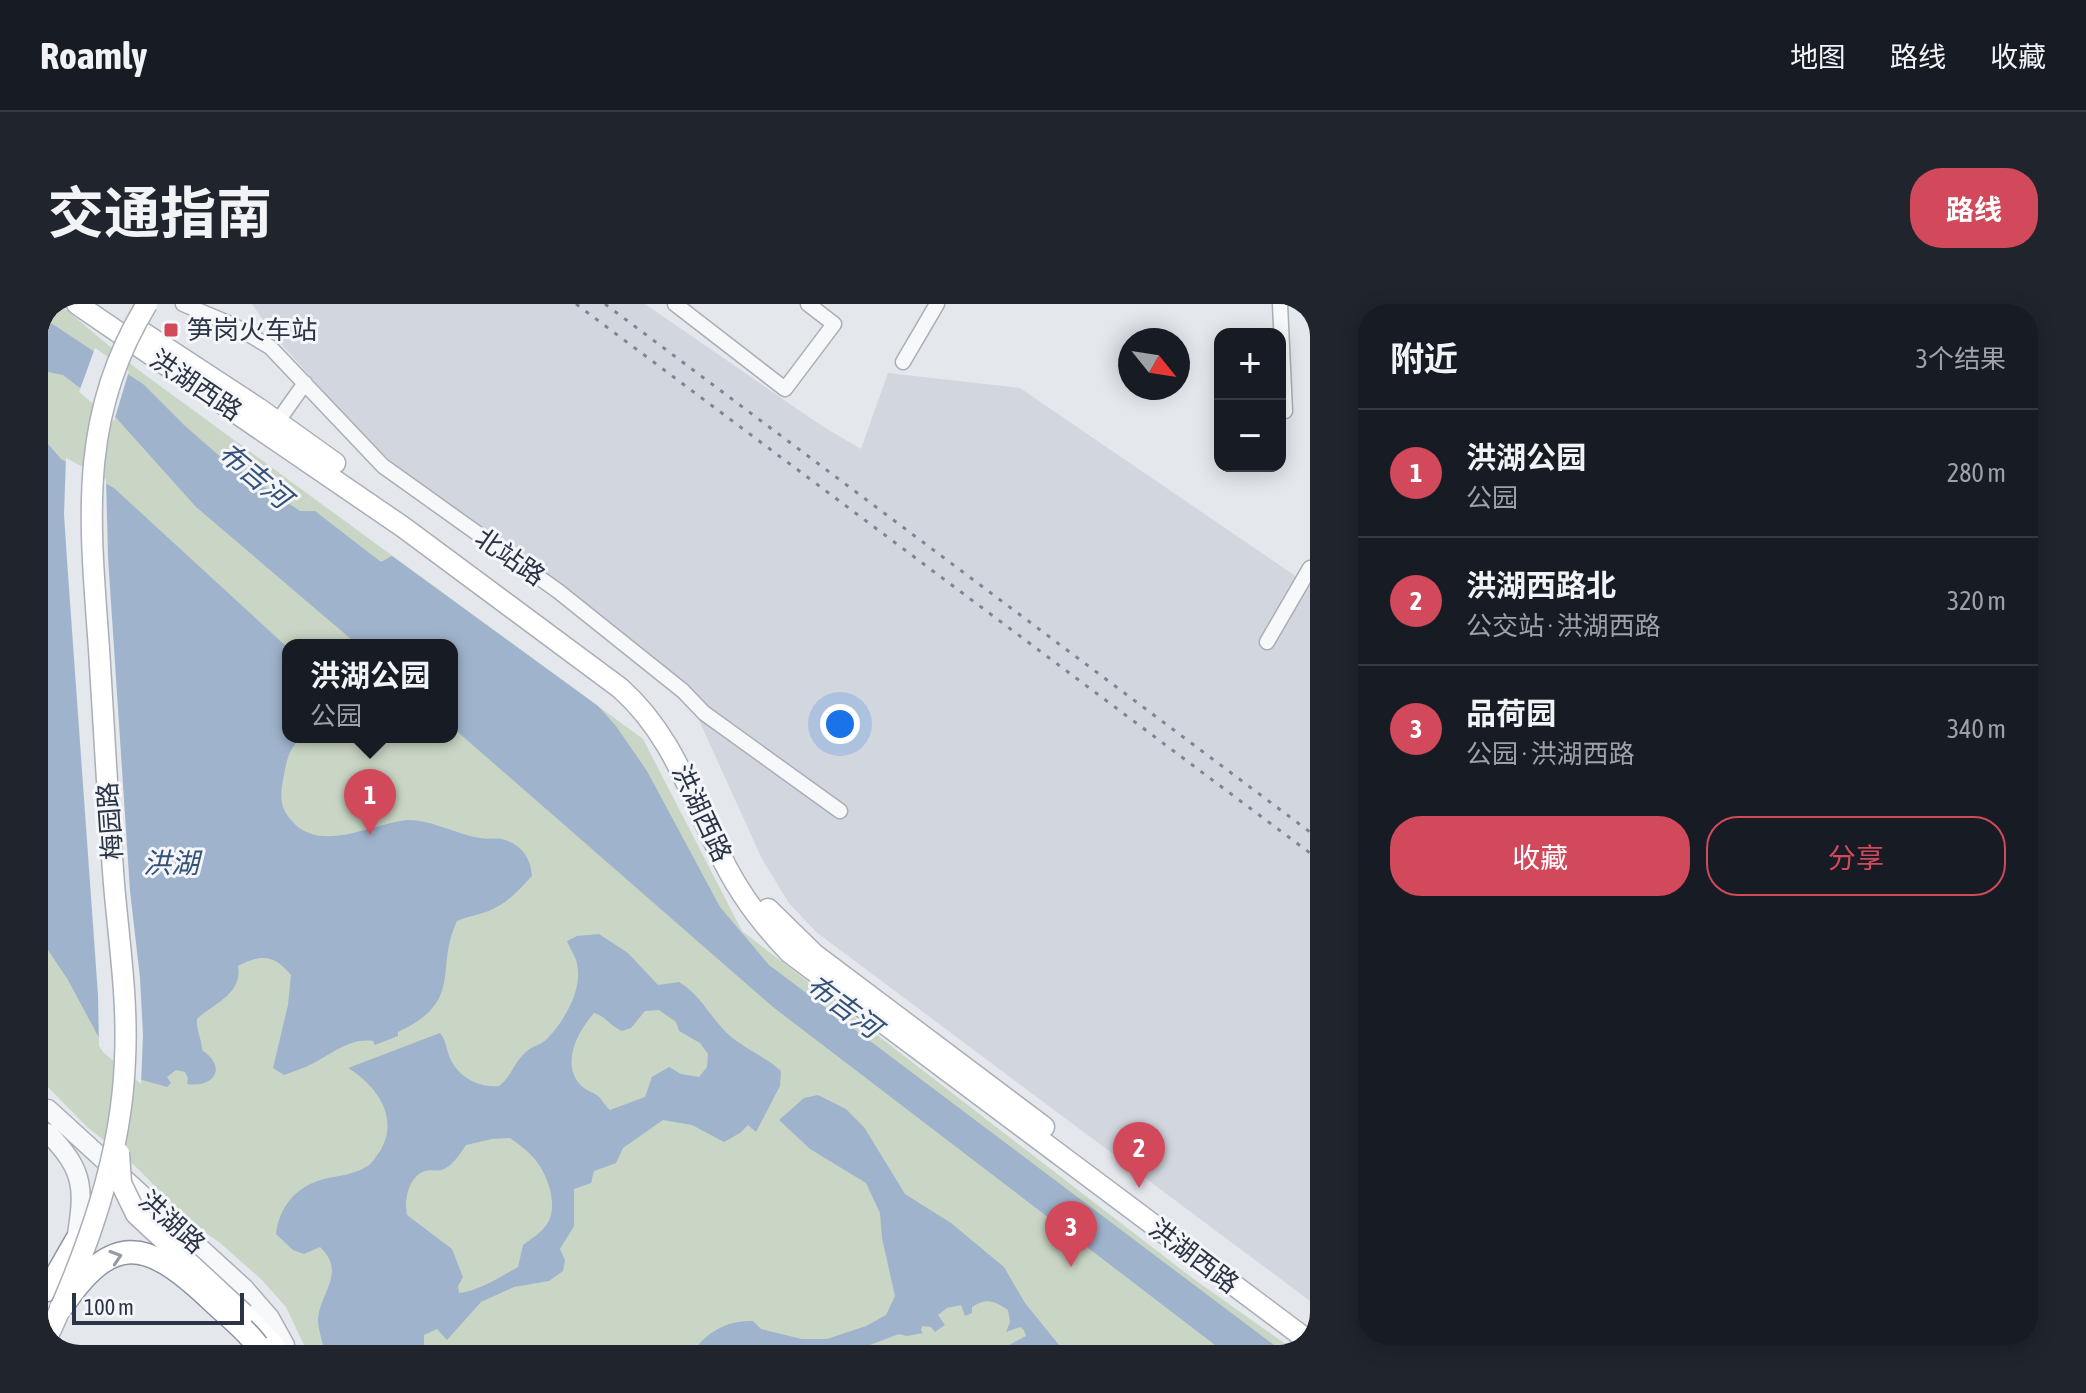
<!DOCTYPE html>
<html lang="zh">
<head>
<meta charset="utf-8">
<style>
	body { margin:0; font-family:"Asap Condensed","Noto Sans SC",sans-serif; background:#20242c; color:#f1f3f6 }
	.controls { position:absolute; right:24px; top:24px; display:grid; overflow:hidden; border-radius:16px; box-shadow:0 4px 20px #0003 }
	.controls button { width:72px; height:72px; display:grid; place-items:center; padding:0; border:0; border-bottom:2px solid #363941; background:#171b24; color:#f1f3f6; font:40px sans-serif }
	.compass { position:absolute; left:1070px; top:24px; width:72px; height:72px; border-radius:50%; background:#171b24; box-shadow:0 4px 20px #0003; rotate:120deg }
	.scale { position:absolute; left:24px; bottom:20px; width:172px; box-sizing:border-box; padding-left:8px; border:4px solid #2b3445; border-top:0; font-size:22px; line-height:28px; white-space:nowrap; color:#2b3445; -webkit-text-stroke:6px #f4f6f9; paint-order:stroke }
	.you { position:absolute; left:792px; top:420px; width:28px; height:28px; margin:-20px; border:6px solid #fff; border-radius:50%; background:#1a73e8; box-shadow:0 0 0 12px #1a73e833 }
	.badge { display:grid; place-items:center; width:52px; height:52px; border-radius:50%; background:#d1495b; color:#fff; font-size:26px; font-weight:700 }
	.pin { position:absolute; translate:-50% -66px; filter:drop-shadow(0 2px 4px #0008) }
	.pin::after { content:''; position:absolute; top:42px; width:28px; height:24px; background:inherit; clip-path:polygon(0 0,100% 0,50% 100%) }
	.popup { position:absolute; left:234px; top:335px; width:176px; height:104px; box-sizing:border-box; display:grid; place-content:center; border-radius:16px; background:#171b24; filter:drop-shadow(0 2px 6px #0005); font-size:26px; white-space:nowrap; color:#9ea1a6 }
	.popup b { font-size:30px; color:#f1f3f6 }
	.popup::after { content:''; position:absolute; left:50%; top:100%; margin-left:-16px; border:16px solid transparent; border-top-color:#171b24 }
	.list { margin:0; padding:0; list-style:none }
	h2 { display:flex; justify-content:space-between; align-items:center; height:104px; margin:0; padding:0 32px; font-size:34px }
	h2 small { font-size:26px; font-weight:400; color:#9ea1a6 }
	.list li { display:grid; grid-template-columns:52px 1fr auto; gap:24px; align-items:center; box-sizing:border-box; height:128px; padding:0 32px; border-top:2px solid #363941 }
	.list b { display:block; font-size:30px; white-space:nowrap }
	.list p { margin:0; font-size:26px; white-space:nowrap; color:#9ea1a6 }
	.list em { font-size:26px; font-style:normal; color:#9ea1a6 }
	.actions { display:flex; gap:16px; padding:24px 32px }
	.actions a { flex:1; padding:18px 0; border:2px solid #d1495b; border-radius:32px; text-align:center; font-size:28px; color:#d1495b }
	.actions .main { background:#d1495b; color:#fff }
	.map { position:relative; flex:none; width:1262px; height:1041px; overflow:hidden; border-radius:32px }
	header { display:flex; align-items:center; gap:48px; box-sizing:border-box; height:112px; padding:0 40px; background:#171b24; border-bottom:2px solid #363941 }
	header strong { font-size:38px }
	nav { display:flex; gap:44px; margin-inline-start:auto; font-size:28px }
	.intro { display:flex; align-items:center; justify-content:space-between; box-sizing:border-box; height:192px; padding:0 48px }
	h1 { margin:0; font-size:56px }
	.button { padding:20px 36px; border-radius:32px; background:#d1495b; color:#fff; font-size:28px; font-weight:700 }
	main { display:flex; gap:48px; padding:0 48px }
	aside { flex:1; background:#171b24; border-radius:32px; box-shadow:0 4px 20px #0003 }
	.map>svg:first-child { display:block }
	.built { fill:#d2d6de }
	.green { fill:#c9d6c5; fill-rule:evenodd }
	.water { fill:#9fb4cc; fill-rule:evenodd }
	.pier { fill:#e4e7ec }
	.lines { fill:none; stroke-linecap:round; stroke-linejoin:round }
	.minor-casing { stroke:#a9aeb7; stroke-width:17 }
	.tertiary-casing { stroke:#a9aeb7; stroke-width:21 }
	.secondary-casing { stroke:#a9aeb7; stroke-width:23 }
	.trunk-casing { stroke:#8b94a3; stroke-width:25 }
	.minor { stroke:#f7f8fa; stroke-width:14 }
	.tertiary { stroke:#f7f8fa; stroke-width:18 }
	.secondary { stroke:#fff; stroke-width:20 }
	.trunk { stroke:#fff; stroke-width:22 }
	.rail { stroke:#7d8696; stroke-width:3; stroke-dasharray:4 8; stroke-linecap:butt }
	.secondary-bridge-casing { stroke:#a9aeb7; stroke-width:23; stroke-linecap:butt }
	.trunk-bridge-casing { stroke:#8b94a3; stroke-width:25; stroke-linecap:butt }
	.secondary-bridge { stroke:#fff; stroke-width:20 }
	.trunk-bridge { stroke:#fff; stroke-width:22 }
	.oneway { stroke:#959aa2 }
	.poi-dot { fill:#d1495b; stroke:#f4f6f9; stroke-width:3 }
	.labels { text-anchor:middle; stroke-width:6; stroke-linejoin:round; paint-order:stroke }
	.poi-label { font-size:26px; fill:#2b3445; stroke:#f4f6f9; text-anchor:start }
	.street-label { font-size:26px; fill:#2b3445; stroke:#f4f6f9 }
	.water-label { font-size:28px; font-style:italic; fill:#34527a; stroke:#f4f6f9 }
</style>
</head>
<body>
<header>
<strong>Roamly</strong>
<nav><a>地图</a><a>路线</a><a>收藏</a></nav>
</header>
<div class="intro"><h1>交通指南</h1><a class="button">路线</a></div>
<main>
<div class="map">
<svg width="1262" height="1041" viewBox="0 0 1262 1041">
	<rect width="100%" height="100%" fill="#e4e7ec"/>
	<!-- built -->
	<path class="built" d="M 204,0 L 597,0 L 774,122 L 813,145 L 840,69 L 972,84 L 1262,282 L 1262,997 L 768,628 L 741,599 L 714,555 L 636,383 L 362,174 L 311,128 L 224,29 Z"/>
	<!-- green -->
	<path class="green" d="M 0,0 L 11,0 L 89,65 L 595,435 L 694,627 L 1143,973 L 1239,1041 L 256,1041 L 238,1003 L 214,976 L 171,938 L 146,921 L 80,855 L 39,823 L 0,783 ZM 240,341 L 404,341 L 404,433 L 240,433 Z"/>
	<!-- water -->
	<path class="water" d="M 0,17 L 95,80 L 136,121 L 176,156 L 252,207 L 267,207 L 333,258 L 344,252 L 550,402 L 568,422 L 599,467 L 672,603 L 721,661 L 1226,1041 L 1167,1041 L 725,703 L 404,423 L 404,341 L 310,341 L 148,203 L 62,107 L 15,71 L 0,68 Z
		M 0,140 L 13,155 L 66,184 L 240,344 L 240,433 L 255,433 C 240,443 238,460 235,476 C 232,492 232,504 243,516 C 272,551 325,519 360,516 C 381,515 411,531 432,534 C 440,536 449,533 457,536 C 474,541 483,555 484,572 C 471,586 460,599 441,607 C 431,611 420,612 409,617 C 386,666 417,697 350,728 L 350,732 L 327,741 L 325,737 C 302,734 285,749 266,759 C 256,764 246,767 236,771 L 225,764 L 240,701 L 243,671 C 226,650 213,650 190,662 C 195,690 165,700 149,715 C 148,727 154,735 154,746 C 180,764 166,784 139,780 L 140,774 L 137,768 L 128,766 L 119,773 L 123,779 L 119,783 L 91,775 L 57,745 L 20,676 L 0,646 Z
		M 551,630 L 580,649 L 610,681 L 631,678 C 651,690 660,709 675,725 C 691,743 716,751 733,767 L 732,782 L 708,828 L 700,821 L 692,829 L 676,838 L 644,821 L 615,816 L 575,844 L 568,859 L 546,867 L 543,879 L 526,885 L 526,922 L 512,945 L 517,956 L 515,967 L 501,977 L 466,983 L 433,998 L 399,1036 L 389,1025 L 376,1031 L 376,1041 L 275,1041 C 273,1033 270,1023 270,1015 C 272,988 299,969 272,943 L 256,950 L 245,946 L 228,930 C 231,906 244,887 267,878 C 285,871 304,873 321,861 C 325,858 328,852 332,847 C 352,814 329,782 300,764 L 392,729 C 398,736 398,745 402,754 C 410,773 431,784 451,782 C 464,772 466,758 478,748 C 484,742 493,741 499,735 C 516,717 535,686 529,660 C 528,653 522,645 519,637 L 529,632 ZM 611,706 L 628,718 L 631,727 L 652,739 L 660,750 L 659,763 L 651,773 L 633,770 L 621,763 L 604,773 L 597,793 L 562,806 C 557,802 554,795 550,792 C 543,787 536,786 530,778 C 514,756 531,726 546,709 C 559,713 562,722 574,727 L 583,724 L 597,707 ZM 462,834 C 469,839 476,844 482,850 C 498,865 512,900 499,920 C 493,929 483,935 475,941 L 470,963 C 452,973 431,987 411,989 L 410,982 L 415,973 L 404,945 L 359,911 C 356,897 360,873 377,867 C 383,865 390,868 396,865 C 406,860 412,850 418,841 L 444,835 Z
		M 770,791 L 798,805 L 816,823 L 857,890 L 903,919 L 956,963 L 977,999 L 1011,1041 L 961,1041 L 978,1032 L 976,1026 L 972,1023 L 958,1028 L 962,1018 L 960,1006 C 947,997 939,993 924,1003 L 924,1009 L 917,1012 L 913,1001 L 899,1004 L 890,1011 L 897,1021 L 887,1028 L 883,1023 L 874,1022 L 873,1026 L 875,1029 L 859,1032 L 851,1030 L 822,1041 L 650,1041 C 666,1024 681,1017 705,1017 L 713,1025 L 729,1029 L 754,1035 L 779,1035 L 818,1022 L 838,1011 L 847,992 L 834,934 L 832,909 L 818,879 L 762,845 L 731,816 L 756,794 Z"/>
	<!-- pier -->
	<path class="pier" d="M 47,44 L 81,67 L 66,117 L 31,88 Z
		M 18,154 L 58,175 L 60,253 L 82,587 L 92,674 L 95,731 L 93,780 L 55,748 L 51,742 L 50,691 L 19,256 L 16,210 Z"/>
	<g class="lines">
		<defs>
			<path id="minor" d="M 135,0 L 185,21 L 222,43 L 335,162 L 510,287 L 635,387 L 656,409 L 792,507
				M 627,0 L 737,85 L 786,20 L 760,0
				M 1232,0 L 1237,107
				M 855,58 L 889,0
				M 225,124 L 257,79
				M 1219,338 L 1262,264"/>
			<path id="tertiary" d="M 0,805 L 196,984 L 222,1014 L 237,1041
				M 0,829 C 38,868 36,886 28,937"/>
			<path id="secondary" d="M 29,0 L 355,223 L 572,384 C 623,429 642,490 671,548 C 689,587 713,619 742,649 L 1262,1038
				M 88,24 L 210,104 L 287,159
				M 720,605 L 766,650 L 996,823
				M 196,1010 L 226,1041"/>
			<path id="trunk" d="M 0,986 L 28,937"/>
		</defs>
		<!-- minor casing -->
		<use href="#minor" class="minor-casing"/>
		<!-- tertiary casing -->
		<use href="#tertiary" class="tertiary-casing"/>
		<!-- secondary casing -->
		<use href="#secondary" class="secondary-casing"/>
		<!-- trunk casing -->
		<use href="#trunk" class="trunk-casing"/>
		<!-- minor -->
		<use href="#minor" class="minor"/>
		<!-- tertiary -->
		<use href="#tertiary" class="tertiary"/>
		<!-- secondary -->
		<use href="#secondary" class="secondary"/>
		<!-- trunk -->
		<use href="#trunk" class="trunk"/>
		<!-- rail -->
		<path class="rail" d="M 528,0 L 1262,549
			M 557,0 L 1262,528"/>
		<defs>
			<path id="secondary-bridge" d="M 71,849 L 73,879 L 88,910 L 196,1010
				M 0,1032 C 40,945 74,851 77,755 C 80,697 71,638 66,580 C 60,502 56,424 51,345 C 42,219 29,113 99,0"/>
			<path id="trunk-bridge" d="M 13,1004 C 64,928 98,935 160,993 C 176,1009 196,1023 209,1041"/>
		</defs>
		<!-- secondary-bridge casing -->
		<use href="#secondary-bridge" class="secondary-bridge-casing"/>
		<!-- trunk-bridge casing -->
		<use href="#trunk-bridge" class="trunk-bridge-casing"/>
		<!-- secondary-bridge -->
		<use href="#secondary-bridge" class="secondary-bridge"/>
		<!-- trunk-bridge -->
		<use href="#trunk-bridge" class="trunk-bridge"/>
	</g>
	<!-- one-way arrows -->
	<defs><path id="oneway-chevron" d="M-2-3.5L2.5 0L-2 3.5" fill="none" stroke-width="1.6" stroke-linecap="round" stroke-linejoin="round" transform="scale(2)"/></defs>
	<use class="oneway" href="#oneway-chevron" transform="translate(68 953) rotate(-18)"/>
	<!-- markers -->
	<rect class="poi-dot" x="115" y="18" width="16" height="16" rx="4"/>
	<g class="labels">
		<!-- poi labels -->
		<g class="poi-label">
			<text x="139" y="35">笋岗火车站</text>
		</g>
		<!-- street labels -->
		<g class="street-label">
			<text transform="translate(148 81) rotate(34)" y="9">洪湖西路</text>
			<text transform="translate(462 253) rotate(35)" y="9">北站路</text>
			<text transform="translate(654 509) rotate(65)" y="9">洪湖西路</text>
			<text transform="translate(62 517) rotate(-94)" y="9">梅园路</text>
			<text transform="translate(124 918) rotate(42)" y="9">洪湖路</text>
			<text transform="translate(1146 952) rotate(37)" y="9">洪湖西路</text>
		</g>
		<!-- water labels -->
		<g class="water-label">
			<text transform="translate(207 171) rotate(40)" y="10">布吉河</text>
			<text x="123" y="569">洪湖</text>
			<text transform="translate(796 702) rotate(37)" y="10">布吉河</text>
		</g>
	</g>
</svg>
<div class="controls">
<button>+</button>
<button>−</button>
</div>
<svg class="compass" viewBox="-18 -18 36 36"><path d="M0-13l5 13h-10z" fill="#e53935"/><path d="M0 13l5-13h-10z" fill="#9ea1a6"/></svg>
<div class="scale">100 m</div>
<div class="you"></div>
<div class="pin badge" style="left:322px;top:531px">1</div>
<div class="popup"><b>洪湖公园</b>公园</div>
<div class="pin badge" style="left:1091px;top:884px">2</div>
<div class="pin badge" style="left:1023px;top:963px">3</div>
</div>
<aside>
<h2>附近<small>3个结果</small></h2>
<ul class="list">
<li><span class="badge">1</span><div><b>洪湖公园</b><p>公园</p></div><em>280 m</em></li>
<li><span class="badge">2</span><div><b>洪湖西路北</b><p>公交站 · 洪湖西路</p></div><em>320 m</em></li>
<li><span class="badge">3</span><div><b>品荷园</b><p>公园 · 洪湖西路</p></div><em>340 m</em></li>
</ul>
<div class="actions"><a class="main">收藏</a><a>分享</a></div>
</aside>
</main>
</body>
</html>
